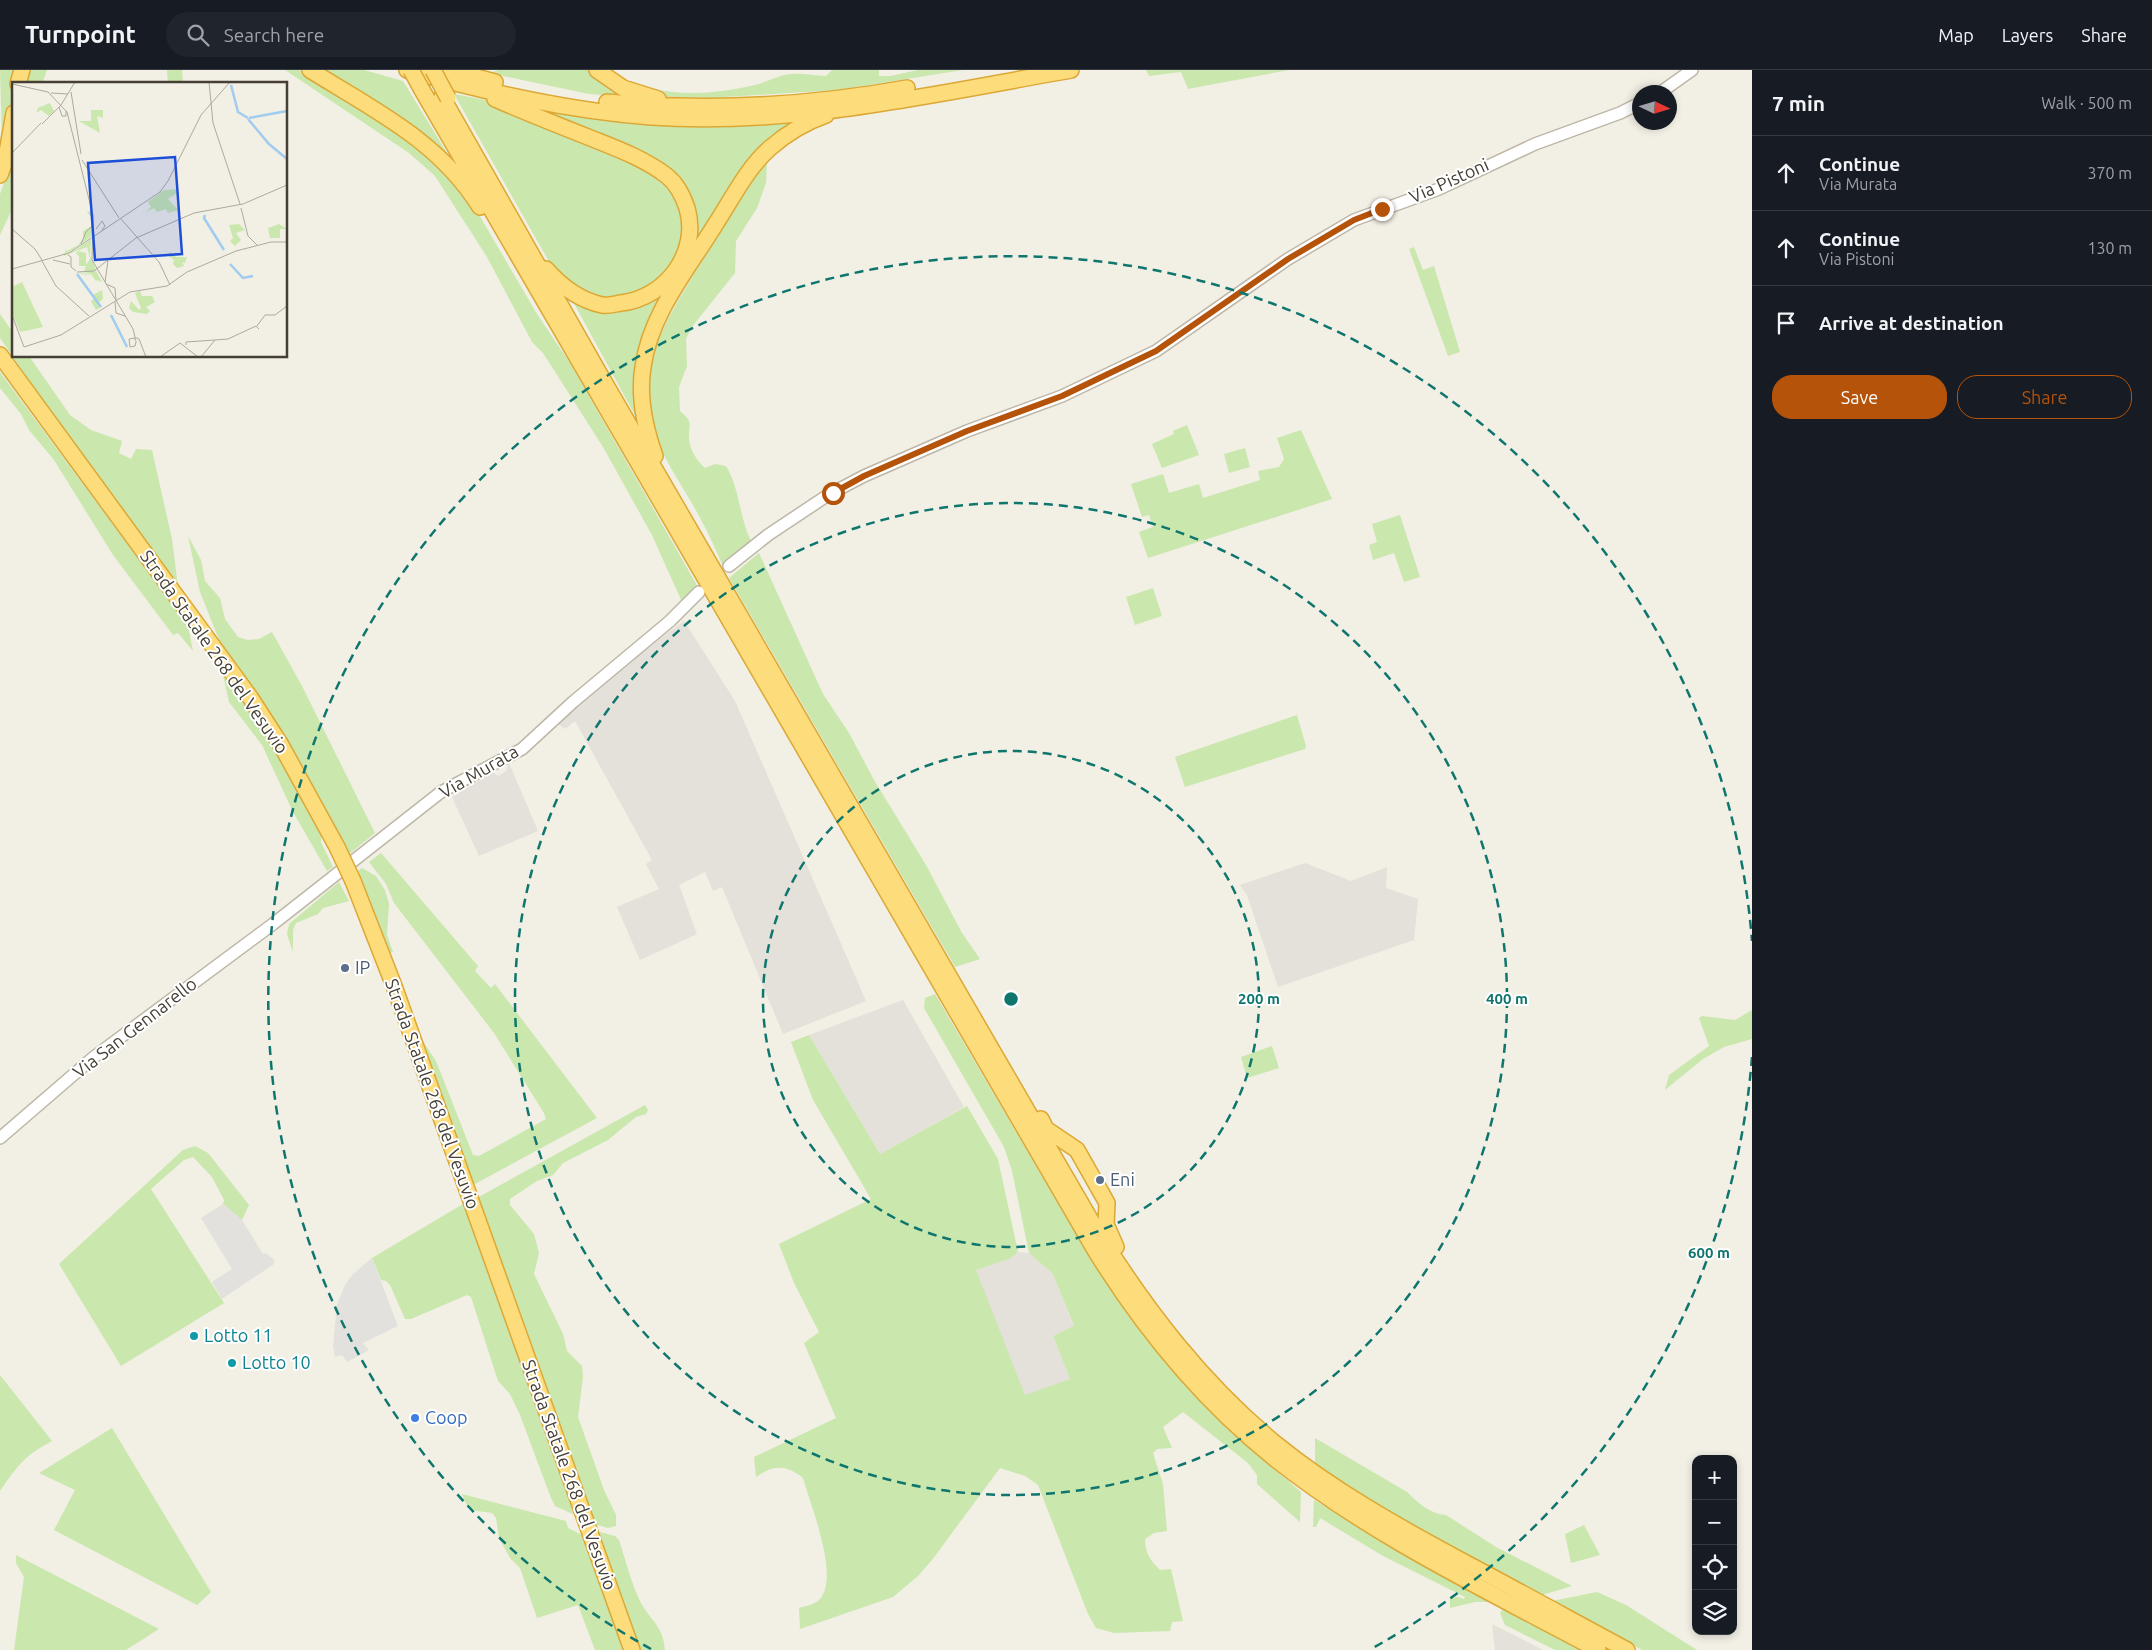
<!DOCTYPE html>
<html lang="en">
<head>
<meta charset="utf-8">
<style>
	body { margin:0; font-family:Ubuntu,sans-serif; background:#20242c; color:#f1f3f6 }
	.controls { position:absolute; right:15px; bottom:15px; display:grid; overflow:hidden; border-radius:10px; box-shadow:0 2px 8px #0003 }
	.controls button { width:45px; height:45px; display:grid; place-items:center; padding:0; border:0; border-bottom:1px solid #363941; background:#171b24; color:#f1f3f6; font:25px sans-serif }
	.compass { position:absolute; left:1632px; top:15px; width:45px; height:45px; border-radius:50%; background:#171b24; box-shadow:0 2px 8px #0003; rotate:94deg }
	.stop { position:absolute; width:15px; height:15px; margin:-11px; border:4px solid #b45309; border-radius:50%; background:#fff }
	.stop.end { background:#b45309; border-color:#fff; box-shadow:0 1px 5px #0008 }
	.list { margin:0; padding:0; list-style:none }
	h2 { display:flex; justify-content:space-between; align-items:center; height:65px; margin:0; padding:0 20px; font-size:21px }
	h2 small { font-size:16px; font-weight:400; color:#9ea1a6 }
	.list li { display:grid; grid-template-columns:32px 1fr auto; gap:15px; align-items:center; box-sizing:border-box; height:75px; padding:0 20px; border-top:1px solid #363941 }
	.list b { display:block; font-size:19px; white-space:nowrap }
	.list p { margin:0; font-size:16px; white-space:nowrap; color:#9ea1a6 }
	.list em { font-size:16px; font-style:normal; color:#9ea1a6 }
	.actions { display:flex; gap:10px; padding:15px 20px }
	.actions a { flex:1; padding:11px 0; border:1px solid #b45309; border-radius:20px; text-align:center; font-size:18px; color:#b45309 }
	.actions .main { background:#b45309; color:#fff }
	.icon { flex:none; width:28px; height:28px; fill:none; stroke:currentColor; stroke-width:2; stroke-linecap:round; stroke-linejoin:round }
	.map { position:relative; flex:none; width:1752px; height:1580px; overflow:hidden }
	header { display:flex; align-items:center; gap:30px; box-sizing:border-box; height:70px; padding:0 25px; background:#171b24; border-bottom:1px solid #363941 }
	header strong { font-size:24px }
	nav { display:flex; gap:28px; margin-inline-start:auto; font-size:18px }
	.search { width:350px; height:45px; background:#20242c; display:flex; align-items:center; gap:12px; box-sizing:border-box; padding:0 18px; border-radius:28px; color:#9ea1a6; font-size:19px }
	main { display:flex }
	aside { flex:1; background:#171b24 }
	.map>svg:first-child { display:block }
	.industrial { fill:#e4e0da }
	.green { fill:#cae7ad }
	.parking { fill:#e3e1dd }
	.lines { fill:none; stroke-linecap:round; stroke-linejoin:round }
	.tertiary-casing { stroke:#beb7a8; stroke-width:14 }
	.trunk-casing { stroke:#dca835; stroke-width:18 }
	.tertiary { stroke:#fff; stroke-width:11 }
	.trunk { stroke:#fddc7c; stroke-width:15 }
	.trunk-bridge-casing { stroke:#dca835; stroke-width:18; stroke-linecap:butt }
	.trunk-bridge { stroke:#fddc7c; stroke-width:15 }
	.route { stroke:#b45309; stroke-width:6 }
	.ring { fill:none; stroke:#0f766e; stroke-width:2.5; stroke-dasharray:9 6 }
	.service-dot { fill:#5c6f8a; stroke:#fff; stroke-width:2 }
	.culture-dot { fill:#0f9aa8; stroke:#fff; stroke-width:2 }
	.shop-dot { fill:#3f7fe0; stroke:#fff; stroke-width:2 }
	.labels { text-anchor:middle; stroke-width:4; stroke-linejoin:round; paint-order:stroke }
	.street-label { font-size:18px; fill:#453f35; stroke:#fff }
	.service-label { font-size:18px; fill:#4e5e75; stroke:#fff; text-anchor:start }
	.culture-label { font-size:18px; fill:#0d838f; stroke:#fff; text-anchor:start }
	.shop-label { font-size:18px; fill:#366cbe; stroke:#fff; text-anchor:start }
	.inset-river { fill:none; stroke:#a1cbef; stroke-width:2.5 }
	.inset-road { fill:none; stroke:#ada99f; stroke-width:1 }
	.view { fill:#1d4ed8; fill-opacity:0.15; stroke:#1d4ed8; stroke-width:2.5 }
	.inset-edge { fill:none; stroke:#453f35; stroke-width:2.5 }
	.centre { fill:#0f766e; stroke:#fff; stroke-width:2.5 }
	.ring-label { font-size:15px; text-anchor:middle; font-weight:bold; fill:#0f766e; stroke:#fff; stroke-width:4; stroke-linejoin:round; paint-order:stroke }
</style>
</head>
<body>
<header>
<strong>Turnpoint</strong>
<div class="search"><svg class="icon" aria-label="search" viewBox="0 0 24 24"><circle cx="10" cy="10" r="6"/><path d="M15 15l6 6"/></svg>Search here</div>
<nav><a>Map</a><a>Layers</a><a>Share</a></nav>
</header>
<main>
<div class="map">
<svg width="1752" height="1580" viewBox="0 0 1752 1580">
	<rect width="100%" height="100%" fill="#f2efe5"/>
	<!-- industrial -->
	<path class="industrial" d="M 684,551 L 735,631 L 866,931 L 783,964 L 722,817 L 713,821 L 705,802 L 679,815 L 697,864 L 640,890 L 617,837 L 659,819 L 646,794 L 652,790 L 575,651 L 565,659 L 558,654 L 628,592 Z
		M 509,693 L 538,761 L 479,786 L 452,727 L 493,702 L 498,706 L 506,701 Z
		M 1305,793 L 1351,811 L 1387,797 L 1386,818 L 1418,829 L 1414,870 L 1278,917 L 1247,825 L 1240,815 Z
		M 903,930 L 964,1037 L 880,1084 L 809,965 Z
		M 1018,1182 L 1029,1183 L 1053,1204 L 1074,1257 L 1053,1266 L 1070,1309 L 1025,1326 L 975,1200 L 1009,1189 Z
		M 1492,1554 L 1543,1580 L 1495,1580 Z"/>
	<!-- green -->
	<path class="green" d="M 0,0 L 17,0 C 10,23 12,48 2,71 Z
		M 28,0 L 47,0 L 42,14 L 24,14 Z
		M 167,0 L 182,0 L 183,14 L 168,14 Z
		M 285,0 L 299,0 L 435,89 L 475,138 L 537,244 L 570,293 L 698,517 L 682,532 L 652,465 L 603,377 L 543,283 L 532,272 L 487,187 L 435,106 L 409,83 Z
		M 318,0 L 364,0 L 403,11 L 455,96 Z
		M 499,0 L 591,0 L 630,27 L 589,24 L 489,3 Z
		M 832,0 L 879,0 L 879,6 L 891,6 L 918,0 L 963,0 L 837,20 L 709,28 L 658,26 L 640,22 L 616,6 C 661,28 707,26 755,15 C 767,12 779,5 791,4 C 803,3 814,6 826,6 Z
		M 1146,0 L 1289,0 L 1188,19 L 1181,2 L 1149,6 Z
		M 454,24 L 491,31 L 646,97 L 668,116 L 678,132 L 683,151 L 682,171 L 672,198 L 643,224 L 596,229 L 556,204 Z
		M 519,33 L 810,48 L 762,85 L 651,260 L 643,360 L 570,226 L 614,240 L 688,188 L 682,119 Z
		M 14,85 L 14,135 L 0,165 L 0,124 Z
		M 767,92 L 766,113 L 757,138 L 736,171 L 735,203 L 691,258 L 686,269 L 687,296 L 679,317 L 680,341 C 695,354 688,353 689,369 C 690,380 697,391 705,398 L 715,394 L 726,396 C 740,419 739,447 751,471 L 722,494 C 715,478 708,462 699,446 C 684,417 661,388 652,355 C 636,292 670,244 701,193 C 719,165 736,137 753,109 Z
		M 1414,177 L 1423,200 L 1434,196 L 1460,282 L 1448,286 L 1409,179 Z
		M 0,244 L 14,264 L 14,286 L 29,286 L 70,345 L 91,360 L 122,371 L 119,383 L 131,389 L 136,379 L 152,380 L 172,469 L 178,517 L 53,345 L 0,268 Z
		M 0,302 L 188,556 L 193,581 L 178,563 L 173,565 L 113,485 L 54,390 L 29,360 L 21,344 L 0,318 Z
		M 1187,355 L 1199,385 L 1162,398 L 1152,374 L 1174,364 L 1173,361 Z
		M 1301,360 L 1332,429 L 1148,488 L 1139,462 L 1153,457 L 1149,445 L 1142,447 L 1131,414 L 1163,404 L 1169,423 L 1199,414 L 1203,428 L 1260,410 L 1258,401 L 1279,397 L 1284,389 L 1277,368 Z
		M 1245,378 L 1250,397 L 1229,403 L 1224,384 Z
		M 1400,445 L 1420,507 L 1404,512 L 1394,483 L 1373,490 L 1369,475 L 1377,472 L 1372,454 Z
		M 188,466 L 201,490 L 205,511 L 220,528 L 225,549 L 238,567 L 248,570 L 259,569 L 272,562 L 302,616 L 375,763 L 348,785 L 224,582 L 200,522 Z
		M 759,483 L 823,624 L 849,663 L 874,710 L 926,795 L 962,863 L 980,889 L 955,897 L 729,508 Z
		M 1153,518 L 1162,546 L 1135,555 L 1126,527 Z
		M 223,605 C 262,654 291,707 321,762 L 321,772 L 333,797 L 327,801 L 293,742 L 262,675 L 229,632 Z
		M 1297,645 L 1306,676 L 1305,679 L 1185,717 L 1175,687 Z
		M 381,783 L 478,896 L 475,901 L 491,918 L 495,914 L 597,1048 L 473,1115 L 422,970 L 436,991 L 473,1085 L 479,1086 L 546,1049 L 544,1043 L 494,963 L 394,833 L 386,814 L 369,792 Z
		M 362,798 L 376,806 L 385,820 L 389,834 L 387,865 L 393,882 L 388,883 L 355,803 Z
		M 339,812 L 349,831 L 323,838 L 318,844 L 296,853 L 293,860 L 293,882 L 287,864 L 289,854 Z
		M 935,924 L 1067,1149 L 1132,1250 L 1181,1311 L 1230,1361 L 1301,1422 L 1300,1452 L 1257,1414 L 1257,1405 L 1248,1393 L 1183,1342 L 1163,1357 L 1172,1378 L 1157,1379 L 1153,1383 L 1163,1414 L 1167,1461 L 1154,1463 L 1145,1469 C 1145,1483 1150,1490 1160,1500 L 1171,1499 L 1183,1551 L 1172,1552 L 1170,1561 L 1114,1563 L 1096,1558 L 1088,1544 L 1038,1415 L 1025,1406 L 1000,1398 L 932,1490 L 918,1506 L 893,1527 L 800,1559 L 799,1538 C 805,1536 813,1535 818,1531 C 842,1511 810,1434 803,1408 C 786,1394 773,1395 756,1407 L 754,1387 L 836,1348 L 804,1273 L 819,1262 L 794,1213 L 779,1174 L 871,1129 L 813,1030 L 791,972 L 809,965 L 880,1084 L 967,1036 L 998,1089 L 1018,1182 L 1009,1189 L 976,1200 L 1025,1325 L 1070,1309 L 1053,1266 L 1074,1256 L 1053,1204 L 1029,1183 L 1012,1101 L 1004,1077 L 924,938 L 925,928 Z
		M 1752,940 L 1752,969 L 1724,977 L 1703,989 L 1665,1020 L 1669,1005 L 1709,976 L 1699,948 L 1702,946 L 1735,950 Z
		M 1272,976 L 1279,998 L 1247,1008 L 1241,987 Z
		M 645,1035 L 648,1040 L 646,1044 L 636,1047 L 608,1070 L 563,1093 L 553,1105 L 537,1111 L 510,1129 L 510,1135 L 534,1164 L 539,1183 L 534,1204 L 563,1264 L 567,1281 L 582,1296 L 583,1307 L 578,1347 L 604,1420 L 616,1445 L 616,1456 L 608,1458 L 594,1454 L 477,1128 Z
		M 195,1076 L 208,1083 L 249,1135 L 242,1150 L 223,1134 L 224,1130 L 212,1107 L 193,1087 L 184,1090 L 151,1119 L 224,1233 L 121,1296 L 59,1194 L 183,1080 Z
		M 463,1134 L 575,1445 L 555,1436 L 551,1428 L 520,1345 L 510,1324 L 498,1311 L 471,1227 L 467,1225 L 411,1249 L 405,1249 L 390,1215 L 386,1211 L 381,1210 L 372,1188 Z
		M 0,1305 L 52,1371 C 24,1386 18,1395 0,1421 Z
		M 112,1358 L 211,1522 L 197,1535 L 54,1460 L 75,1420 L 39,1403 Z
		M 1315,1368 L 1407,1422 C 1417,1432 1430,1444 1446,1445 L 1496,1477 L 1572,1516 L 1542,1525 L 1380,1437 L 1315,1393 Z
		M 462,1424 L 566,1451 L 568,1458 L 582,1465 L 624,1580 L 595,1580 L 578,1535 L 537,1548 L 520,1498 L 510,1488 L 499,1468 L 496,1448 L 492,1443 C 474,1440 468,1443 462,1424 Z
		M 1314,1430 L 1492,1532 L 1475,1532 L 1450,1538 L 1450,1528 L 1458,1527 L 1464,1529 L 1465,1527 L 1383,1486 L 1320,1448 L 1316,1457 L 1313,1457 Z
		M 1584,1455 L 1600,1485 L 1571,1493 L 1565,1464 Z
		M 596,1461 L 615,1466 L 619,1470 C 626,1491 631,1513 641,1533 C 651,1551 663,1556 665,1580 L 639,1580 Z
		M 16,1485 L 159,1559 L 126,1580 L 14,1580 L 24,1507 L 16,1493 Z
		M 1597,1522 L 1626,1535 L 1697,1580 L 1642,1580 L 1552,1531 Z
		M 1504,1537 L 1584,1580 L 1555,1580 L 1505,1555 L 1500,1543 Z"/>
	<!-- parking -->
	<path class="parking" d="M 223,1134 L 242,1150 L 263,1184 L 266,1183 L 274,1190 L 274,1194 L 222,1229 L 212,1212 L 232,1199 L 201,1148 Z
		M 372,1188 L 398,1256 L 363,1273 L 369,1280 L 347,1292 L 342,1285 L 335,1287 L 333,1276 L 337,1234 L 345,1215 L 352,1205 Z"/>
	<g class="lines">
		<defs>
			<path id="tertiary" d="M 1661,22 L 1692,0
				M 729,496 L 768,465 L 828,425 L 864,406 L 967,361 L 1062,326 L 1156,281 L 1288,189 L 1354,150 L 1439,119 L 1535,74 L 1620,43 L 1640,33
				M 0,1068 L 94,987 L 273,854 L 441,722 L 522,679 L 573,632 L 670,551 L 699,522"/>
			<path id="trunk" d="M 310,0 C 374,40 439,71 480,137
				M 407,0 C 486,22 568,41 651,47 C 792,57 933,24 1071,0
				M 450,0 L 495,12
				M 597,0 L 623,18 L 658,29
				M 18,14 L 22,0
				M 422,20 L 1095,1180 C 1143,1258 1202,1330 1274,1388 C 1372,1466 1488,1521 1598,1580
				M 442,27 L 599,303 L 1097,1161 C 1147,1241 1203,1314 1276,1374 C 1334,1421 1399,1457 1464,1492 C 1519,1521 1573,1551 1627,1580
				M 495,29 C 527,43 560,56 593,69 C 618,79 645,89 667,106 C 677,114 683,126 687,138 C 700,182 666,228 621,233 C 615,234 608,236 602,235 C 579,230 561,216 546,199
				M 607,32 C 707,41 808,36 907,18
				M 0,105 L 6,88 L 14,43
				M 0,285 L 250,627 L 281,675 L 337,777
				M 655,386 C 645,358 638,327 643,297 C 650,244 688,199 715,155 C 732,129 747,98 770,78 C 786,64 806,52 826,45
				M 353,811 L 394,916 L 632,1580
				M 1041,1049 L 1046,1059 L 1077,1080 L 1107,1133 L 1106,1154 L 1116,1177"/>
		</defs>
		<!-- tertiary casing -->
		<use href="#tertiary" class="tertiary-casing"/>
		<!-- trunk casing -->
		<use href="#trunk" class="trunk-casing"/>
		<!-- tertiary -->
		<use href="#tertiary" class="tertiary"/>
		<!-- trunk -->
		<use href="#trunk" class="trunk"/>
		<defs>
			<path id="trunk-bridge" d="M 411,0 L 422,20
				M 433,0 L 448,28
				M 337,777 L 353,811"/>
		</defs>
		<!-- trunk-bridge casing -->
		<use href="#trunk-bridge" class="trunk-bridge-casing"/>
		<!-- trunk-bridge -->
		<use href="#trunk-bridge" class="trunk-bridge"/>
	</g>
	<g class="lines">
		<!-- route -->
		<path class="route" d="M 833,423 L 864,406 L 967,361 L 1062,326 L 1156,281 L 1288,189 L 1354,150 L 1382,139"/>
	</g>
	<!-- distance rings -->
	<g class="ring">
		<circle cx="1011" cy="929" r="248"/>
		<circle cx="1011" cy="929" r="496"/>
		<path d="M1752 987A743 743 0 0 1 1371 1579M651 1579A743 743 0 1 1 1752 871"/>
	</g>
	<!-- markers -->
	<g class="service-dot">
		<circle cx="345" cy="898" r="5"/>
		<circle cx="1100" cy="1110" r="5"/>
	</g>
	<g class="culture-dot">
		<circle cx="194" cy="1266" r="5"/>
		<circle cx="232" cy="1293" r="5"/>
	</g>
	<circle class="shop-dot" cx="415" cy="1348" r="5"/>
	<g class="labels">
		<!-- street labels -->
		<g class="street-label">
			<text transform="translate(1449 111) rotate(-24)" y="6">Via Pistoni</text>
			<text transform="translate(214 582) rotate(55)" y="6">Strada Statale 268 del Vesuvio</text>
			<text transform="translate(479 702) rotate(-30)" y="6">Via Murata</text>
			<text transform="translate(135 958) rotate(-38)" y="6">Via San Gennarello</text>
			<text transform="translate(432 1024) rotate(70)" y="6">Strada Statale 268 del Vesuvio</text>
			<text transform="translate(569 1405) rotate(70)" y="6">Strada Statale 268 del Vesuvio</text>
		</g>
		<!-- service labels -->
		<g class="service-label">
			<text x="355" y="904">IP</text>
			<text x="1110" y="1116">Eni</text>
		</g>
		<!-- culture labels -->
		<g class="culture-label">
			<text x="204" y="1272">Lotto 11</text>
			<text x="242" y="1299">Lotto 10</text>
		</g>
		<!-- shop labels -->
		<g class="shop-label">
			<text x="425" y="1354">Coop</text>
		</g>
	</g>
	<!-- overview -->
	<g transform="translate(12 12)">
		<rect width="275" height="275" fill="#f2efe5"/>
		<path d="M 38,21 L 42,29 L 37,34 L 29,28 L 24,31 L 26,26 ZM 79,28 L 91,28 L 91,36 L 85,34 L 88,51 L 67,39 L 79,39 ZM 164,107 L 165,111 L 156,117 L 166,128 L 156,131 L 154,127 L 145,130 L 142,126 L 133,131 L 139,125 L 136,120 L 152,108 ZM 77,118 L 80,129 L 81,139 L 82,145 L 80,154 L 62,167 L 52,172 L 64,168 L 79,157 L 78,174 L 84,188 L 79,190 L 84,189 L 90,200 L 83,198 L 79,192 L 74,193 L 67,191 L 64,190 L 74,192 L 78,191 L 68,190 L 72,190 L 74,184 L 67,184 L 67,174 L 64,172 L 66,169 L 74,171 L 74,183 L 78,177 L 75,165 L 54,173 L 52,174 L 51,172 L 54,170 L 53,167 L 55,169 L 66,163 L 71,157 L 71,149 L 80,144 L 80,132 L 78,134 L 75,130 L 79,129 ZM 227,142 L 233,148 L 224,151 L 229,158 L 223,164 L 218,159 L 221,156 L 217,143 ZM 267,142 L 275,147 L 268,147 L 268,156 L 258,156 L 256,146 ZM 158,170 L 164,175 L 175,175 L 173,181 L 170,180 L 172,184 L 165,186 L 161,182 L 162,178 L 155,173 ZM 10,200 L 31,245 L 8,250 L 0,231 L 0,205 ZM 90,208 L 91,217 L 86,221 L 89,225 L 84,228 L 79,219 L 83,216 L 81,213 ZM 128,209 L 130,214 L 140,214 L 143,220 L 134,225 L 138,229 L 135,232 L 121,230 L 117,226 L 119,219 L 127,228 L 129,226 L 123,211 Z" fill="#cae7ad"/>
		<path class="inset-river" d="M 219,3 L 226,30 L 236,36M 237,36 L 275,29M 236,37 L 257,62 L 275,77M 193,133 L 192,136 L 212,168M 218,182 L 231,196 L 241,194M 65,192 L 89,225M 99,233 L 115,265"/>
		<path class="inset-road" d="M 197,0 L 201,41 L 228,122M 0,2 L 36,10 L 55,30 L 81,133 L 80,178 L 121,247 L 123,255 L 123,257 L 124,259 L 124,260 L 123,264 L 118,265 L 117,257 L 123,256 L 125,256 L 127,257 L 134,275M 59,10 L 69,72M 39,11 L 56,12M 47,25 L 50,34 L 54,34 L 54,29M 30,42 L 49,23 L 63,0M 0,71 L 29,41M 70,78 L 107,136M 229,126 L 236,154 L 245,163M 109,137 L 147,180 L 158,203M 0,147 L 23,167 L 30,178M 84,147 L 90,139 L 93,144 L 90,148M 69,162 L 74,150 L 81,143M 56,173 L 59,175 L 59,185 L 64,189M 41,178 L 58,182M 30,179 L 44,204 L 77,234M 0,187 L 57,171 L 148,110 L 156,99 L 189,33 L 218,0M 65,190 L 82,189 L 124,156 L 182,131 L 231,122 L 275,103M 93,200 L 96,179M 94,202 L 103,206 L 104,218M 103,220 L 104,231 L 113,234M 0,233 L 12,265 L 49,253 L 118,210 L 155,204 L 175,190 L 224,169 L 259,160 L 275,160M 245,244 L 253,233 L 263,233 L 275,224M 203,258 L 216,257 L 244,244 L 247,247M 174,263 L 174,260 L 203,258M 148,275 L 168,261 L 186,275M 189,275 L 203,258"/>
		<path class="view" d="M 163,75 L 170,172 L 83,178 L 76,81 Z"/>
		<rect width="275" height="275" class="inset-edge"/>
	</g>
	<circle cx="1011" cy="929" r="8" class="centre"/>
	<g class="ring-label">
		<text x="1259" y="934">200 m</text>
		<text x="1507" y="934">400 m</text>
		<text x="1709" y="1188">600 m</text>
	</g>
</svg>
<div class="controls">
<button>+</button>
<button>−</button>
<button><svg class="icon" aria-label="locate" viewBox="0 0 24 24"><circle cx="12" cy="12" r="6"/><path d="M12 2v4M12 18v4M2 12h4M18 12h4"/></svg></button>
<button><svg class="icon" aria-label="layers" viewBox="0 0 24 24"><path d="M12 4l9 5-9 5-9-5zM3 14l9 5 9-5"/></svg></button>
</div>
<svg class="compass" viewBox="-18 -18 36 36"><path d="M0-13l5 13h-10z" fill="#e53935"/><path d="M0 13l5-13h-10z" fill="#9ea1a6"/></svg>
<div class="stop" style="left:833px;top:423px"></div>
<div class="stop end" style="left:1382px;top:139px"></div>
</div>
<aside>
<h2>7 min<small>Walk · 500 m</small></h2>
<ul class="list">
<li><svg class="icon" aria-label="ahead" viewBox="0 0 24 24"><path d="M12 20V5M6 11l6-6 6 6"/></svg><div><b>Continue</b><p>Via Murata</p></div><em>370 m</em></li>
<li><svg class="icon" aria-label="ahead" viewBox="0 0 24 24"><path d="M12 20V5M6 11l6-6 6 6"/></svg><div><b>Continue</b><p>Via Pistoni</p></div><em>130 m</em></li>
<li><svg class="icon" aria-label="arrive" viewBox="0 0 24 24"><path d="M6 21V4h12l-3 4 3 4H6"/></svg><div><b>Arrive at destination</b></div></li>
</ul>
<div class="actions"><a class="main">Save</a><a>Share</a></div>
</aside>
</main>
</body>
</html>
